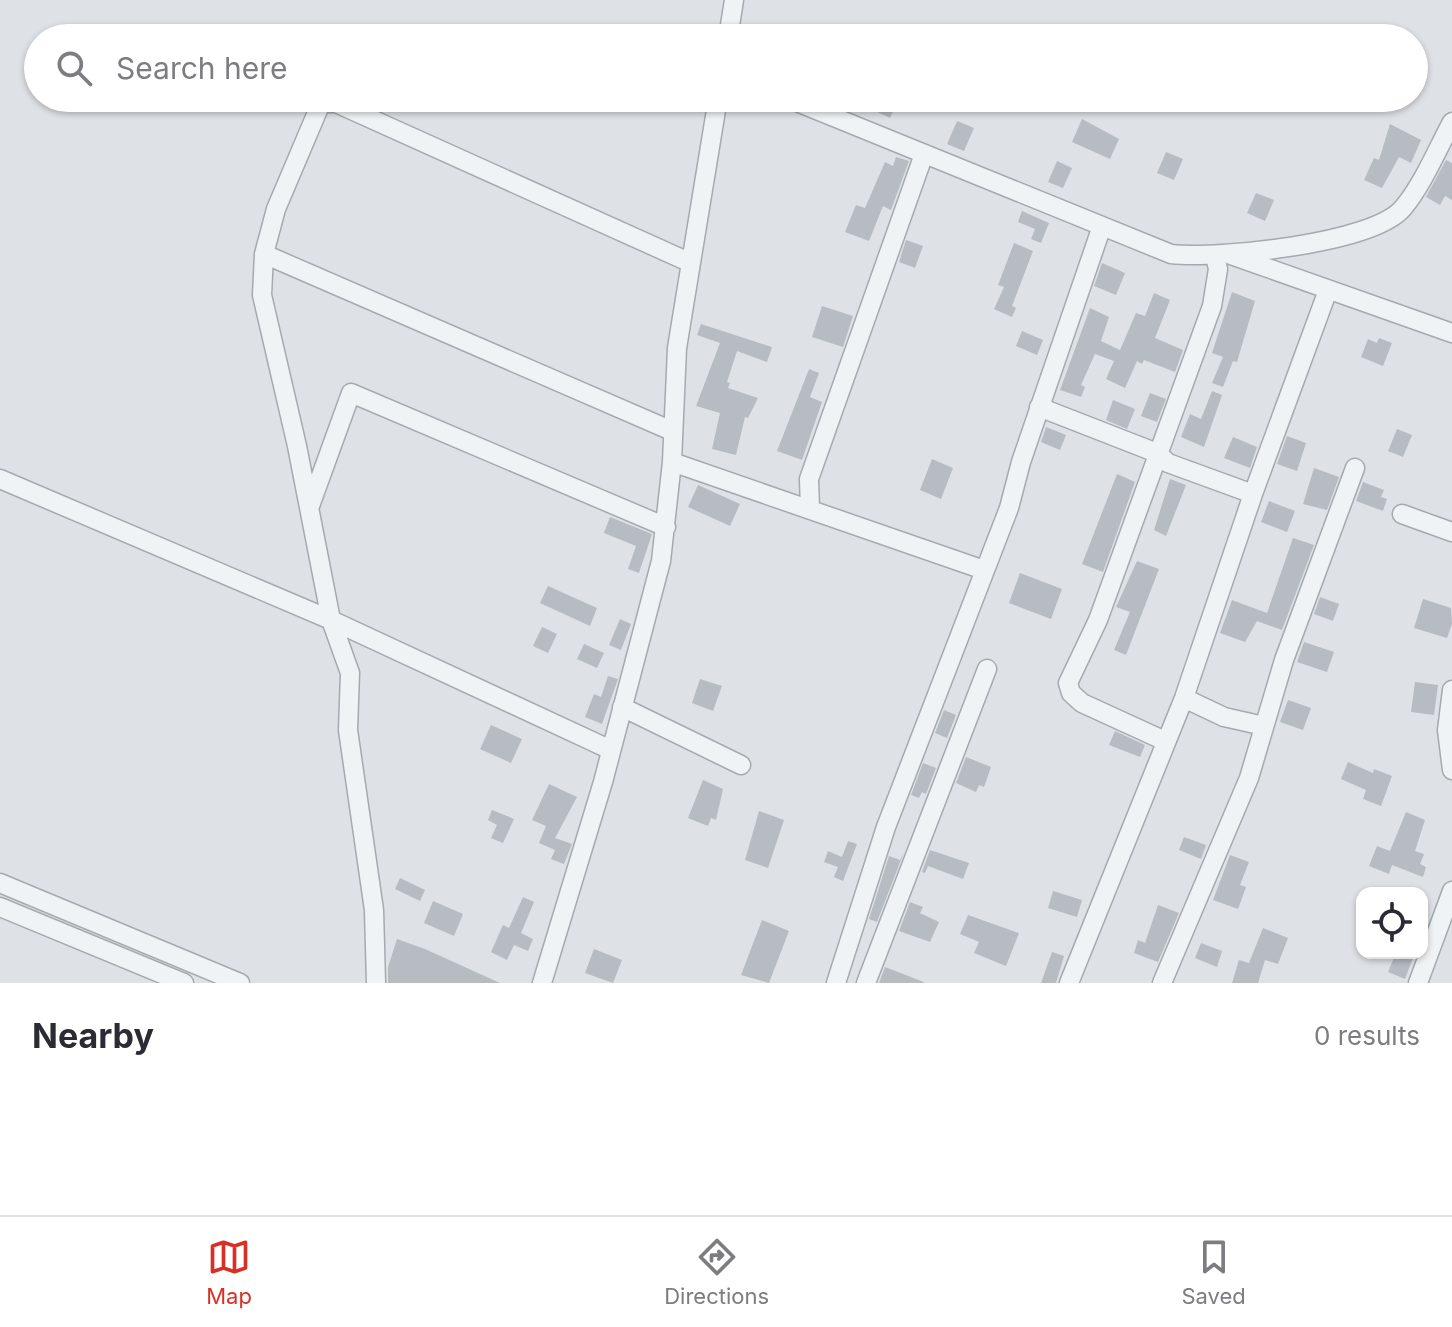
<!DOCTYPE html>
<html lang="en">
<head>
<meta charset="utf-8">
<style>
	body { margin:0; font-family:Inter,sans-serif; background:#f7f7f7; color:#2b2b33 }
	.controls { position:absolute; right:24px; bottom:24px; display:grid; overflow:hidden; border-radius:16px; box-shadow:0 2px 6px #0004 }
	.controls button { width:72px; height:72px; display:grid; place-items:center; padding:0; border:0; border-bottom:2px solid #e1e1e2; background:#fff; color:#2b2b33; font:40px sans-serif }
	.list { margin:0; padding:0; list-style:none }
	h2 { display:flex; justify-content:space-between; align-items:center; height:104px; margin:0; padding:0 32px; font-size:34px }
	h2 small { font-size:26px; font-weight:400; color:#7c7c81 }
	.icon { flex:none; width:44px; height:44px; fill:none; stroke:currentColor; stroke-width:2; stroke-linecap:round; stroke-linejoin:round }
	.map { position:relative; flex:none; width:1452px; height:983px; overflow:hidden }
	.search { position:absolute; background:#fff; box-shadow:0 2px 6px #0004; left:24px; right:24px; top:24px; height:88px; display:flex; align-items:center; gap:20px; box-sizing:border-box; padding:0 28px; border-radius:44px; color:#7c7c81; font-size:30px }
	.sheet { height:232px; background:#fff }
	nav { display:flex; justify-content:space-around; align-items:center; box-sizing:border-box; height:112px; border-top:2px solid #e1e1e2; background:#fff; font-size:22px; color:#7c7c81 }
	nav a { display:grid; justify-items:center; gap:4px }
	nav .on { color:#d93025 }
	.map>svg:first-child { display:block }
	.building { fill:#b6bcc2 }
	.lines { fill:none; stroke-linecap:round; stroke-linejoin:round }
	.minor-casing { stroke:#a4aaaf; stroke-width:21 }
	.minor { stroke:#f0f3f5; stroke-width:18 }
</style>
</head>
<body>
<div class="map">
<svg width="1452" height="983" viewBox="0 0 1452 983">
	<rect width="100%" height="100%" fill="#dee2e6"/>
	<!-- building -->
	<path class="building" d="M 876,98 L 899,98 L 890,118 L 871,109 Z
		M 1082,119 L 1119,139 L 1110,159 L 1072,142 Z
		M 957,121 L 974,128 L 964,151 L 947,144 Z
		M 1390,124 L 1421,140 L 1411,163 L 1399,157 L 1382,188 L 1364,180 L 1374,158 L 1379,160 Z
		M 1166,152 L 1183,159 L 1174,180 L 1157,173 Z
		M 896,157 L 909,161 L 891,210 L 883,206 L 869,241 L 845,232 L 856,205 L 865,208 L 885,162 L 893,166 Z
		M 1446,160 L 1452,163 L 1452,200 L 1445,196 L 1440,205 L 1426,197 Z
		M 1057,161 L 1072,168 L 1063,188 L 1048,182 Z
		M 1256,193 L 1274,200 L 1265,221 L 1247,213 Z
		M 1022,211 L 1049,223 L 1041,243 L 1031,239 L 1035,229 L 1018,222 Z
		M 906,240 L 923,246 L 915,268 L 899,262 Z
		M 1014,243 L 1033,251 L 1012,306 L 1016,308 L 1012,317 L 994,309 L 1004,287 L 998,285 Z
		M 1102,263 L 1125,273 L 1116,295 L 1094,286 Z
		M 1232,292 L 1255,301 L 1237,362 L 1233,361 L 1223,387 L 1212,383 L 1223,357 L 1212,353 Z
		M 1154,293 L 1170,300 L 1155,338 L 1183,350 L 1175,372 L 1144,360 L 1142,364 L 1137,361 L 1125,388 L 1106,379 L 1114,361 L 1095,354 L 1081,385 L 1085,387 L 1081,397 L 1060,390 L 1090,308 L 1109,317 L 1101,341 L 1120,350 L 1136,313 L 1145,316 Z
		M 822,306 L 853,316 L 843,347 L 812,337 Z
		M 701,324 L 772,347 L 767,362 L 737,351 L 727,382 L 730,383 L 728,388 L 758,398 L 748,418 L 745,417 L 736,455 L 712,449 L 720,413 L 696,406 L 720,343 L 697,335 Z
		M 1022,331 L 1043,340 L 1037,355 L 1016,346 Z
		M 1379,338 L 1392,343 L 1383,366 L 1361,357 L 1368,339 L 1377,343 Z
		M 809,369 L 819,373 L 810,397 L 822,402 L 802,460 L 777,451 Z
		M 1212,391 L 1222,395 L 1204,447 L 1181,437 L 1190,414 L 1201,419 Z
		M 1150,393 L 1166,399 L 1157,422 L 1141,416 Z
		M 1113,400 L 1135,409 L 1127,429 L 1106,420 Z
		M 1046,427 L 1066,435 L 1060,450 L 1041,442 Z
		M 1397,429 L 1412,435 L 1403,457 L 1388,451 Z
		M 1287,436 L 1306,443 L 1297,471 L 1277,464 Z
		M 1233,437 L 1257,447 L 1250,468 L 1224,458 Z
		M 932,459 L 953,468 L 941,499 L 920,490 Z
		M 1314,468 L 1339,477 L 1327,510 L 1303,504 Z
		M 1117,474 L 1135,482 L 1103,572 L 1082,564 Z
		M 1170,479 L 1186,485 L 1166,536 L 1154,530 Z
		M 1363,482 L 1384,490 L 1381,497 L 1387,499 L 1383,511 L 1356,501 Z
		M 698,485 L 740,504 L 730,526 L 688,507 Z
		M 1269,501 L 1295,511 L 1287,532 L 1261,522 Z
		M 610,517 L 652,534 L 639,573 L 628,569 L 636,546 L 604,533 Z
		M 1293,538 L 1314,545 L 1282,630 L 1257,621 L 1245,642 L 1220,633 L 1232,600 L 1267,613 Z
		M 1137,561 L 1159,569 L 1126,655 L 1114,650 L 1130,612 L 1116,607 Z
		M 1020,573 L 1062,589 L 1051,619 L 1009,603 Z
		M 548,586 L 597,608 L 590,626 L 540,603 Z
		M 1320,597 L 1339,604 L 1333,621 L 1314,614 Z
		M 1423,599 L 1451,608 L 1452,624 L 1447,638 L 1414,628 Z
		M 620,619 L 631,624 L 621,650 L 609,645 Z
		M 542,627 L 557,634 L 548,653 L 533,646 Z
		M 1304,642 L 1334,652 L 1327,672 L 1297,662 Z
		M 584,644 L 604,653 L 597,668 L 577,659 Z
		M 608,676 L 618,679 L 602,724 L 585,717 L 594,694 L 601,697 Z
		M 700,679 L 722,686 L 713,711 L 692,703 Z
		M 1415,682 L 1438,685 L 1434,715 L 1411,712 Z
		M 1288,700 L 1311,708 L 1303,730 L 1280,722 Z
		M 944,710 L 956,715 L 947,738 L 935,733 Z
		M 491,725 L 522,739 L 511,763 L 480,749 Z
		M 1115,731 L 1145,745 L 1140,757 L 1109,745 Z
		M 966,757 L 991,767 L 984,787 L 979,785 L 976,792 L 956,783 Z
		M 1348,762 L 1373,773 L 1374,769 L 1392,776 L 1381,806 L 1363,799 L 1366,790 L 1341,779 Z
		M 923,763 L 936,768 L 926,794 L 922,792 L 919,798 L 911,795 Z
		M 703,780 L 723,789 L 716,820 L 711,818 L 708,826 L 688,818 Z
		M 549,784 L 577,797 L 555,838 L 572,844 L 564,864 L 551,859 L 555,850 L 539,843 L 546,826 L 532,820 Z
		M 492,810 L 514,819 L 503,843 L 491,838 L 497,825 L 488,820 Z
		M 759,811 L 784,820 L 768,868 L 745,860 Z
		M 1406,812 L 1425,820 L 1415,851 L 1424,854 L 1420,864 L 1426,867 L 1423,877 L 1392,865 L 1389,874 L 1369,866 L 1377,846 L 1390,851 Z
		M 1184,837 L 1206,845 L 1201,859 L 1179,850 Z
		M 848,841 L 857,844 L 843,881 L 834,877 L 838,867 L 824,862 L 828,851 L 842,857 Z
		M 930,850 L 969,863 L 963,879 L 928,866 L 925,873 L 922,872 Z
		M 904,852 L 877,922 L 869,919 L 889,856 L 900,860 Z
		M 1230,855 L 1249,862 L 1240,885 L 1246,887 L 1238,909 L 1213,900 Z
		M 400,878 L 425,890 L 420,901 L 395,889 Z
		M 1053,891 L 1082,900 L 1077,917 L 1048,908 Z
		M 523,897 L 534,902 L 521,933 L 533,939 L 528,951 L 514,945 L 507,960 L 491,952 L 503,925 L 509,928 Z
		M 433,901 L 463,914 L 454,936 L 424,923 Z
		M 910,902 L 923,907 L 920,913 L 939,922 L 930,942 L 899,931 Z
		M 1158,905 L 1179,913 L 1158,962 L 1134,953 L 1138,940 L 1145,943 Z
		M 968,915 L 1019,933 L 1006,966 L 974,953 L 979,942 L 960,934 Z
		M 762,920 L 789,931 L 769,983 L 741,975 Z
		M 1263,928 L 1288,938 L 1278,964 L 1265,960 L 1258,983 L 1232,983 L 1239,960 L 1249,963 Z
		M 397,939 L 425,949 L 500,983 L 388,983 L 388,967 Z
		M 1201,943 L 1222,951 L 1217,967 L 1195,958 Z
		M 594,949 L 622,960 L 613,983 L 585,973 Z
		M 1052,952 L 1064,956 L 1056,983 L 1041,983 Z
		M 1396,953 L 1415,953 L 1405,979 L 1388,972 Z
		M 885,967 L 924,982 L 923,983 L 879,983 Z"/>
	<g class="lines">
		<defs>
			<path id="minor" d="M 728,38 L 734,0
				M 787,98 L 1171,254 C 1217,259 1373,244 1403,208 C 1423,184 1437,150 1452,122
				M 264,254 L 672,431
				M 1231,255 L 1452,333
				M 1039,407 L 1157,453 L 1168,463 L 1253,494
				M 672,462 L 984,570
				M 0,479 L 331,620 L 611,750
				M 310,506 L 351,393 L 666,527
				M 810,508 L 809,479 L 924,154
				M 1402,514 L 1452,532
				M 1452,690 L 1447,730 L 1452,770
				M 1184,698 L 1224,717 L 1264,726
				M 622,707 L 741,765
				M 1165,741 L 1082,703 L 1071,693 L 1068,683 L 1098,620 L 1212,306 L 1218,269 L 1215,256
				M 0,883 L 240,983
				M 0,907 L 184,983
				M 376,983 L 374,910 L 348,730 L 350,673 L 331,620 L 297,446 L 262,295 L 264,254 L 276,209 L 321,103 L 336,103 L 691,263
				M 542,983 L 603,782 L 661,561 L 672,462 L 677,348 L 718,98
				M 836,983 L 886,827 L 1009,508 L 1021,462 L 1102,226
				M 866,983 L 987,669
				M 1069,983 L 1184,698 L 1253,494 L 1328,290
				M 1162,983 L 1249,778 L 1284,660 L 1355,468
				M 1418,983 L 1452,891"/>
		</defs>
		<!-- minor casing -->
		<use href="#minor" class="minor-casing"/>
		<!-- minor -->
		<use href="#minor" class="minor"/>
	</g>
</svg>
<div class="controls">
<button><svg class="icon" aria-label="locate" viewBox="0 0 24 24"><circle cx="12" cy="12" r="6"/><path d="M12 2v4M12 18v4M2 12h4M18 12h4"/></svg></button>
</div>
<div class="search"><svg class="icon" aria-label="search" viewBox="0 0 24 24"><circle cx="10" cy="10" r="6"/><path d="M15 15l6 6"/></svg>Search here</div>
</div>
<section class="sheet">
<h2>Nearby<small>0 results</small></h2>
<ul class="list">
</ul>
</section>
<nav>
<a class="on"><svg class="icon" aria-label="map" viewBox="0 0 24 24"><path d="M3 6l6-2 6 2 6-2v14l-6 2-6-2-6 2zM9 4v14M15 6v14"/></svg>Map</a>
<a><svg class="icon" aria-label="directions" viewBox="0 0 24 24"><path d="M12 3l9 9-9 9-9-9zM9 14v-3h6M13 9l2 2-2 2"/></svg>Directions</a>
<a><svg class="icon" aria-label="saved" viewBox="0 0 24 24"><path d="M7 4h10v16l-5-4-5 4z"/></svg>Saved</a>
</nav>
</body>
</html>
